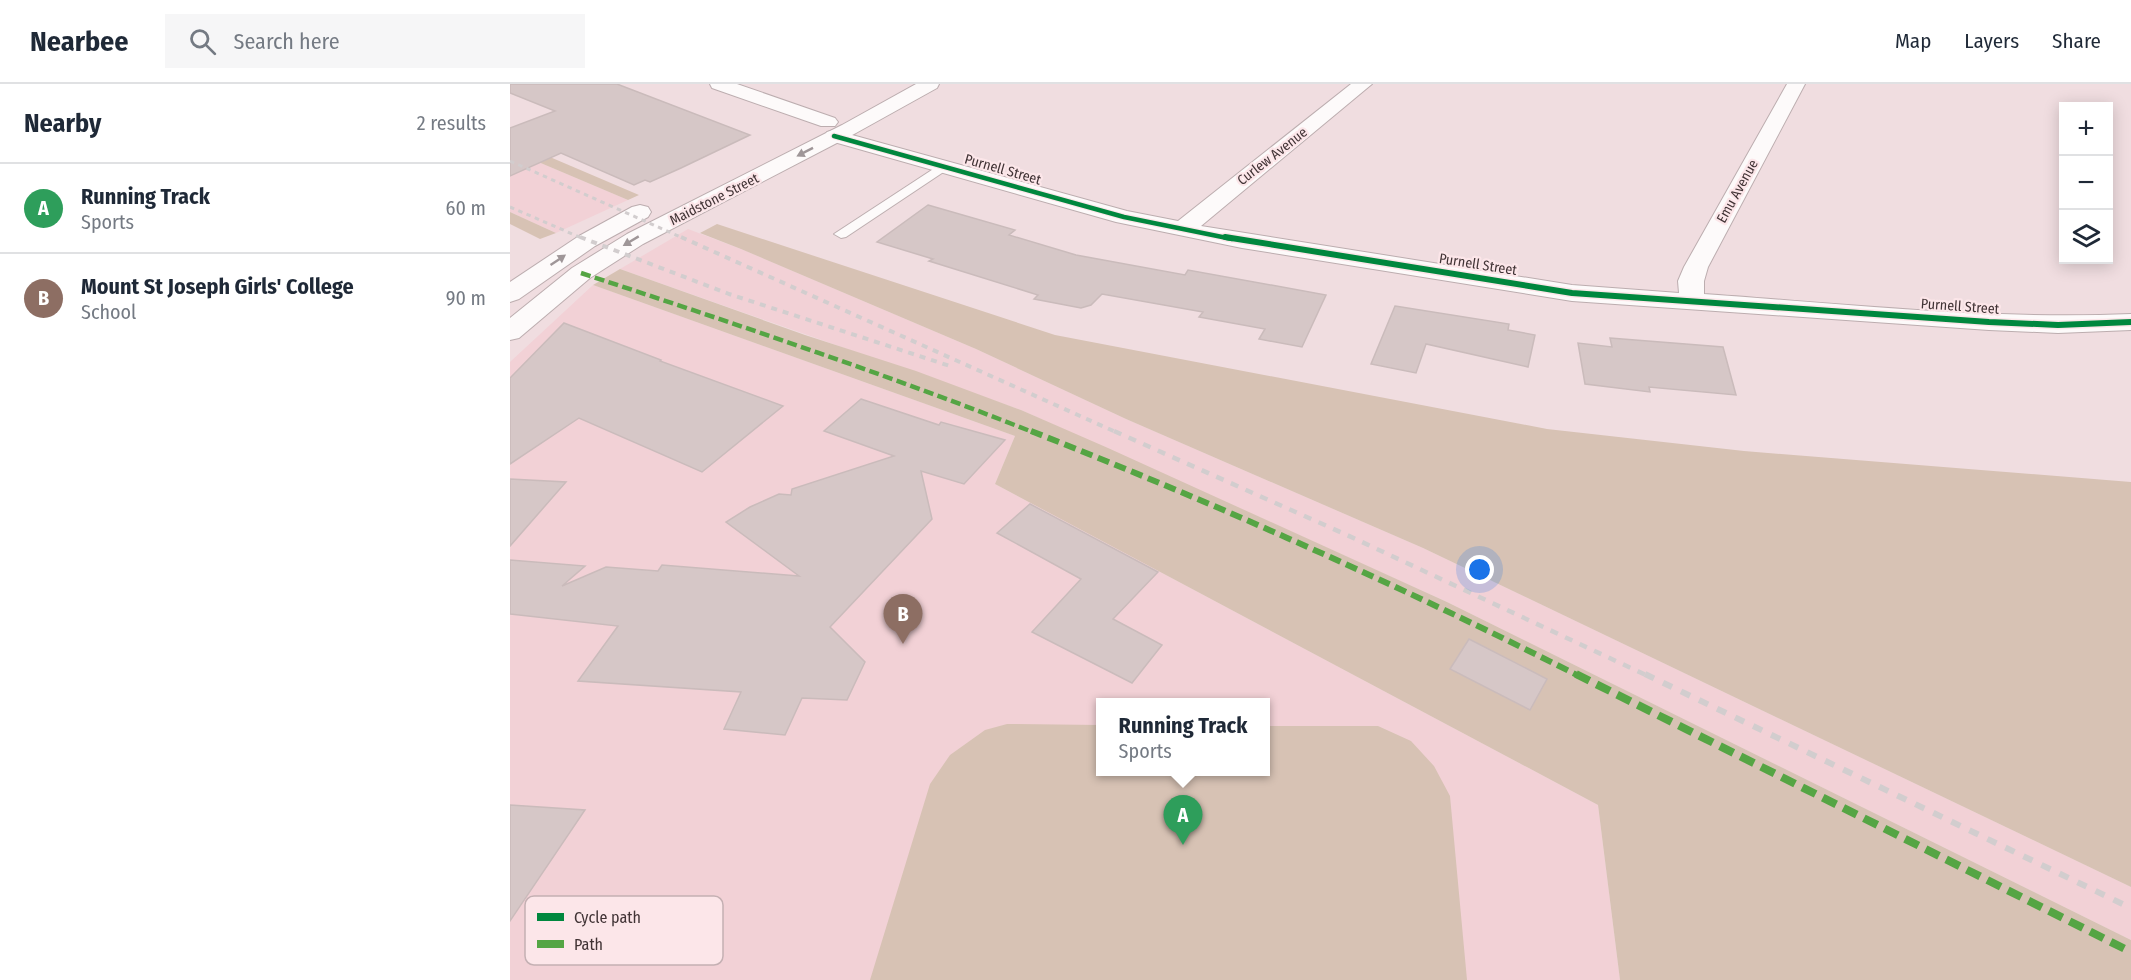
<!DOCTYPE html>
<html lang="en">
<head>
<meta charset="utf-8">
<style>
	body { margin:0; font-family:"Fira Sans Condensed",sans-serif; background:#f6f6f7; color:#1f2937 }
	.controls { position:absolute; right:18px; top:18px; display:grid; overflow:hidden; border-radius:0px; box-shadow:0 3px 15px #0003 }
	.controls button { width:54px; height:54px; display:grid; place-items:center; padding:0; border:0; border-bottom:2px solid #e0e1e3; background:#fff; color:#1f2937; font:30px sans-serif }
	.you { position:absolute; left:970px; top:486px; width:21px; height:21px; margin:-15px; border:4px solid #fff; border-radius:50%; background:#1a73e8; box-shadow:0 0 0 9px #1a73e833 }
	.badge { display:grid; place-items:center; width:39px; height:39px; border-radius:50%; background:#7e6e71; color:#fff; font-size:20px; font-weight:700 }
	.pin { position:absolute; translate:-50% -50px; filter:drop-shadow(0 2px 3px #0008) }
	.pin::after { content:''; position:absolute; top:32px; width:21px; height:18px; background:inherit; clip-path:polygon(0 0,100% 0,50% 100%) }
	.popup { position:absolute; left:586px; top:614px; width:174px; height:78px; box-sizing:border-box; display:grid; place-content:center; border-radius:0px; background:#fff; filter:drop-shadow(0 2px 4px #0005); font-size:20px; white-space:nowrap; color:#747a83 }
	.popup b { font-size:22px; color:#1f2937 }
	.popup::after { content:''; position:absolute; left:50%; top:100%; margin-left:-12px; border:12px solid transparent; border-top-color:#fff }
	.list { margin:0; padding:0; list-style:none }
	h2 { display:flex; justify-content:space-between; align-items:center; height:78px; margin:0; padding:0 24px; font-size:26px }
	h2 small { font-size:20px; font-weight:400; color:#747a83 }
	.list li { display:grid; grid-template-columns:39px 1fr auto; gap:18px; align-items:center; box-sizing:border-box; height:90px; padding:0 24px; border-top:2px solid #e0e1e3 }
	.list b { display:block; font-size:22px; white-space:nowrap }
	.list p { margin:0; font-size:20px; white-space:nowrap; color:#747a83 }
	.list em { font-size:20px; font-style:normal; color:#747a83 }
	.icon { flex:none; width:33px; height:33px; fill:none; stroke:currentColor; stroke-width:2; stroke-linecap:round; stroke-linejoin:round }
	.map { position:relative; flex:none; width:1621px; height:896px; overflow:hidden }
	header { display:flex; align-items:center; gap:36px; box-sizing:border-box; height:84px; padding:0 30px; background:#fff; border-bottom:2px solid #e0e1e3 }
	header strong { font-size:28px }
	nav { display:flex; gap:33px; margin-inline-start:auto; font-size:21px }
	.search { width:420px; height:54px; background:#f6f6f7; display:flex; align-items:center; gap:15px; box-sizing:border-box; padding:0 21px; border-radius:0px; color:#747a83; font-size:22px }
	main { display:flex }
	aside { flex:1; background:#fff }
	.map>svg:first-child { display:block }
	.built { fill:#f2d1d6; fill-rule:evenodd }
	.green { fill:#d7c2b4 }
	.building { fill:#d6c7c7; stroke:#cabbbb; stroke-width:1.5 }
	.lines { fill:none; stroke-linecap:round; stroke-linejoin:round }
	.service-casing { stroke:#bcadaf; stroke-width:2 }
	.minor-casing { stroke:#bcadaf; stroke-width:2 }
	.secondary-casing { stroke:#bcadaf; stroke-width:2 }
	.service { fill:#fdfafa; fill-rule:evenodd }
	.minor { fill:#fdfafa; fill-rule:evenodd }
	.secondary { fill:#fdfafa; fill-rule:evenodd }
	.rail-far3 { stroke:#d2cdce; stroke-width:3; stroke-dasharray:4.5 4.5; stroke-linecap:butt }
	.rail-far2 { stroke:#d2cdce; stroke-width:4; stroke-dasharray:6 6; stroke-linecap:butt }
	.rail-far1 { stroke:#d2cdce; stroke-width:4.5; stroke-dasharray:8 8; stroke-linecap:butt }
	.rail { stroke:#d2cdce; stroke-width:6; stroke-dasharray:10 10; stroke-linecap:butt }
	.quiet-far2 { stroke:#55a544; stroke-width:4.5; stroke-dasharray:10 4.5; stroke-linecap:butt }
	.quiet-far1 { stroke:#55a544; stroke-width:6; stroke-dasharray:12 6; stroke-linecap:butt }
	.quiet { stroke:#55a544; stroke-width:8; stroke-dasharray:15 8; stroke-linecap:butt }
	.cycleway-far1-casing { stroke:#fce6e9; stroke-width:7 }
	.cycleway-casing { stroke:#fce6e9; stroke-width:9 }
	.cycleway-far1 { stroke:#00873e; stroke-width:4.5 }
	.cycleway { stroke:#00873e; stroke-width:6 }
	.oneway { fill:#9f9698 }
	.labels { text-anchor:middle; stroke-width:4.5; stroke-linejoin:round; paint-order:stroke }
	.far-street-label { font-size:14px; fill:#413335; stroke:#fce6e9 }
	.key { fill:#fce6e9; stroke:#c4b0b3; stroke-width:1.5 }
	.key-label { font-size:16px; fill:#413335 }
</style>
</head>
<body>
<header>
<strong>Nearbee</strong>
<div class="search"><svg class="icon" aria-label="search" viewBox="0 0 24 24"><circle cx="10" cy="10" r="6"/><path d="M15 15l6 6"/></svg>Search here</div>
<nav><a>Map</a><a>Layers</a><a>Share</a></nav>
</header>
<main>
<aside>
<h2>Nearby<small>2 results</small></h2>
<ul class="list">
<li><span class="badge" style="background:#2e9e5b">A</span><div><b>Running Track</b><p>Sports</p></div><em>60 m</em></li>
<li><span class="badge" style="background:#8d6e63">B</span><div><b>Mount St Joseph Girls' College</b><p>School</p></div><em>90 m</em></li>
</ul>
</aside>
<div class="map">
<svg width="1621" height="896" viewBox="0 0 1621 896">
	<rect width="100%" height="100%" fill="#f0dde0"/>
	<!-- built -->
	<path class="built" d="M 0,66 L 118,116 L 46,149 L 0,128 Z
		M 178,145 L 231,165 L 466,265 L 616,335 L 913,464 L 1621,803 L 1621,856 L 937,518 L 511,326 L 110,185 Z
		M 83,201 L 505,352 L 485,400 L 1088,721 L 1110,896 L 0,896 L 0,278 ZM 590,618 L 756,618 L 756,688 L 590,688 Z"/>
	<!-- green -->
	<path class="green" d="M 0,56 L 129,111 L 118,116 L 0,66 Z
		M 0,128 L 46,149 L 30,155 L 0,140 Z
		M 207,140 L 545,251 L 1037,345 L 1234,367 L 1621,398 L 1621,803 L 913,464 L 616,335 L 466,265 L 231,165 L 190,149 Z
		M 110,185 L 295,251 L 406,287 L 511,326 L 598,364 L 937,518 L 1621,856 L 1621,896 L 1110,896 L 1088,721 L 485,400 L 505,352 L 83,201 Z
		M 497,640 L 590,641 L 590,688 L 756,688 L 756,642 L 868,642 L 901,657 L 924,682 L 940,712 L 957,896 L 360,896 L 420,700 L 440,671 L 475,646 Z"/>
	<!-- building -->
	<path class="building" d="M 0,0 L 107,0 L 240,51 L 171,84 L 140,98 L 135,96 L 124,101 L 51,69 L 0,92 L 0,44 L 45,27 L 0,9 Z
		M 418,121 L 505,146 L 499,151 L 566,171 L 675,191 L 678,186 L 816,211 L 792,263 L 749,255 L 755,245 L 689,233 L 693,228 L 592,210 L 581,221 L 571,224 L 524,215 L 528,211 L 419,177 L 423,175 L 367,158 Z
		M 885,222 L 999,240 L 998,246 L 1025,251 L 1018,283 L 916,260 L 906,289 L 861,280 Z
		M 54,239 L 151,276 L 150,277 L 273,322 L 192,388 L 69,334 L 0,380 L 0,294 Z
		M 1100,254 L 1213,263 L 1226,311 L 1139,303 L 1140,308 L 1075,300 L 1068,259 L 1102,263 Z
		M 351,315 L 429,341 L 431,338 L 495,356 L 454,400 L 411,387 L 422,435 L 320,543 L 355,578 L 337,616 L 292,614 L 275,651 L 214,645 L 231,608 L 68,597 L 108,542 L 0,530 L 0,476 L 75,482 L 52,502 L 96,483 L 148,487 L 152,481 L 289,492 L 216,438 L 240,423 L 269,410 L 281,411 L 282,405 L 384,372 L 314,347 Z
		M 0,395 L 56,398 L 0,462 Z
		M 520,420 L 648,488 L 603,535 L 652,561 L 622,599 L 522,548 L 571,495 L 487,449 Z
		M 959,555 L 1037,595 L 1020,626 L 940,585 Z
		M 0,721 L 75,726 L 0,837 Z"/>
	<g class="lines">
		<defs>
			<path id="service" d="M 434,78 L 440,82 L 438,85 L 336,153 L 331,154 L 324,150 Z"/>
			<path id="minor" d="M 200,0 L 227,0 L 325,34 L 328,38 L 325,42 L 311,42 L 202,4 Z
				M 841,0 L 862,0 L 691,142 L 1062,201 L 1169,209 L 1168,197 L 1174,183 L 1277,0 L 1295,0 L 1198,183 L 1194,197 L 1194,210 C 1336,220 1479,236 1621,230 L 1621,246 L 1548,249 L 1479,246 L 1062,217 L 732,164 L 606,138 L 317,56 L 314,52 L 317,48 L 324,46 L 617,127 L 668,137 Z"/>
			<path id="secondary" d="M 406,0 L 429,0 L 427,4 L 346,49 L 133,160 L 80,194 L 9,254 L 0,256 L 0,234 L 62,184 L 117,150 L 332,41 Z
				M 130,121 L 138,123 L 141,128 L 138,133 L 85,162 L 9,215 L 0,218 L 0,198 L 69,152 L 122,123 Z"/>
		</defs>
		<!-- service casing -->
		<use href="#service" class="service-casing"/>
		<!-- minor casing -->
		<use href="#minor" class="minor-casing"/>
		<!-- secondary casing -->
		<use href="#secondary" class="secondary-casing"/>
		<!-- service -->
		<use href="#service" class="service"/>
		<!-- minor -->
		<use href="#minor" class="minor"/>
		<!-- secondary -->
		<use href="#secondary" class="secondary"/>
		<!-- rail-far3 -->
		<path class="rail-far3" d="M 0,77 L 175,155
			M 0,123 L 74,155"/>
		<!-- rail-far2 -->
		<path class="rail-far2" d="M 70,153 L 219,210 L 443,283
			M 171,153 L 608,349"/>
		<!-- rail-far1 -->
		<path class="rail-far1" d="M 604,347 L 837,451 L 1138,592"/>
		<!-- rail -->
		<path class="rail" d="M 1135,590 L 1621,824"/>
		<!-- quiet-far2 -->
		<path class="quiet-far2" d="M 71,189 C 223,239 376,290 525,349"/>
		<!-- quiet-far1 -->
		<path class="quiet-far1" d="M 521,347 C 707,420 891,502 1069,592"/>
		<!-- quiet -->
		<path class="quiet" d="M 1066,590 L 1621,868"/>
		<defs>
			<path id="cycleway-far1" d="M 324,52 L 614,133 L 722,155"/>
			<path id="cycleway" d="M 715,153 L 1062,209 L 1479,238 L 1548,241 L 1621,238"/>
		</defs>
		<!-- cycleway-far1 casing -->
		<use href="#cycleway-far1" class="cycleway-far1-casing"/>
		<!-- cycleway casing -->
		<use href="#cycleway" class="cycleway-casing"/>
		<!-- cycleway-far1 -->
		<use href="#cycleway-far1" class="cycleway-far1"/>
		<!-- cycleway -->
		<use href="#cycleway" class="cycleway"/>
	</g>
	<!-- one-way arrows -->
	<defs><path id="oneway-solid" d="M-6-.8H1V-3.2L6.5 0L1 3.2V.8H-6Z" transform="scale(1.5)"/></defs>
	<g class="oneway">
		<use href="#oneway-solid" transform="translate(295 68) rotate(153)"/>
		<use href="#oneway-solid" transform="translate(121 157) rotate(149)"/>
		<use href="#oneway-solid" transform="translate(48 176) rotate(-34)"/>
	</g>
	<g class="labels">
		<!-- far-street labels -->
		<g class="far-street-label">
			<text transform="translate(762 72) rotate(-38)" y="5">Curlew Avenue</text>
			<text transform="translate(493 85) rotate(16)" y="5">Purnell Street</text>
			<text transform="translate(1227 107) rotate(-61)" y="5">Emu Avenue</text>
			<text transform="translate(204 115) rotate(-27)" y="5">Maidstone Street</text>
			<text transform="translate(968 180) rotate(9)" y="5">Purnell Street</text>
			<text transform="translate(1450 222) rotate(4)" y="5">Purnell Street</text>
		</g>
	</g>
	<!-- legend -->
	<rect x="15" y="812" width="198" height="69" rx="9" class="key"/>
	<rect x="27" y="829" width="27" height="8" fill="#00873e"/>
	<rect x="27" y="856" width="27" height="8" fill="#55a544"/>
	<g class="key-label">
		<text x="64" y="839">Cycle path</text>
		<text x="64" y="866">Path</text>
	</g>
</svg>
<div class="controls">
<button>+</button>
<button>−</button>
<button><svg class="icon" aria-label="layers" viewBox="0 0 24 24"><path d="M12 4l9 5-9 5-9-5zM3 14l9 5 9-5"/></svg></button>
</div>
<div class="you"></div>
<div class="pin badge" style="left:673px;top:761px;background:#2e9e5b">A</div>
<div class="popup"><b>Running Track</b>Sports</div>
<div class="pin badge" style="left:393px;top:560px;background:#8d6e63">B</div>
</div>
</main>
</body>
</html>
